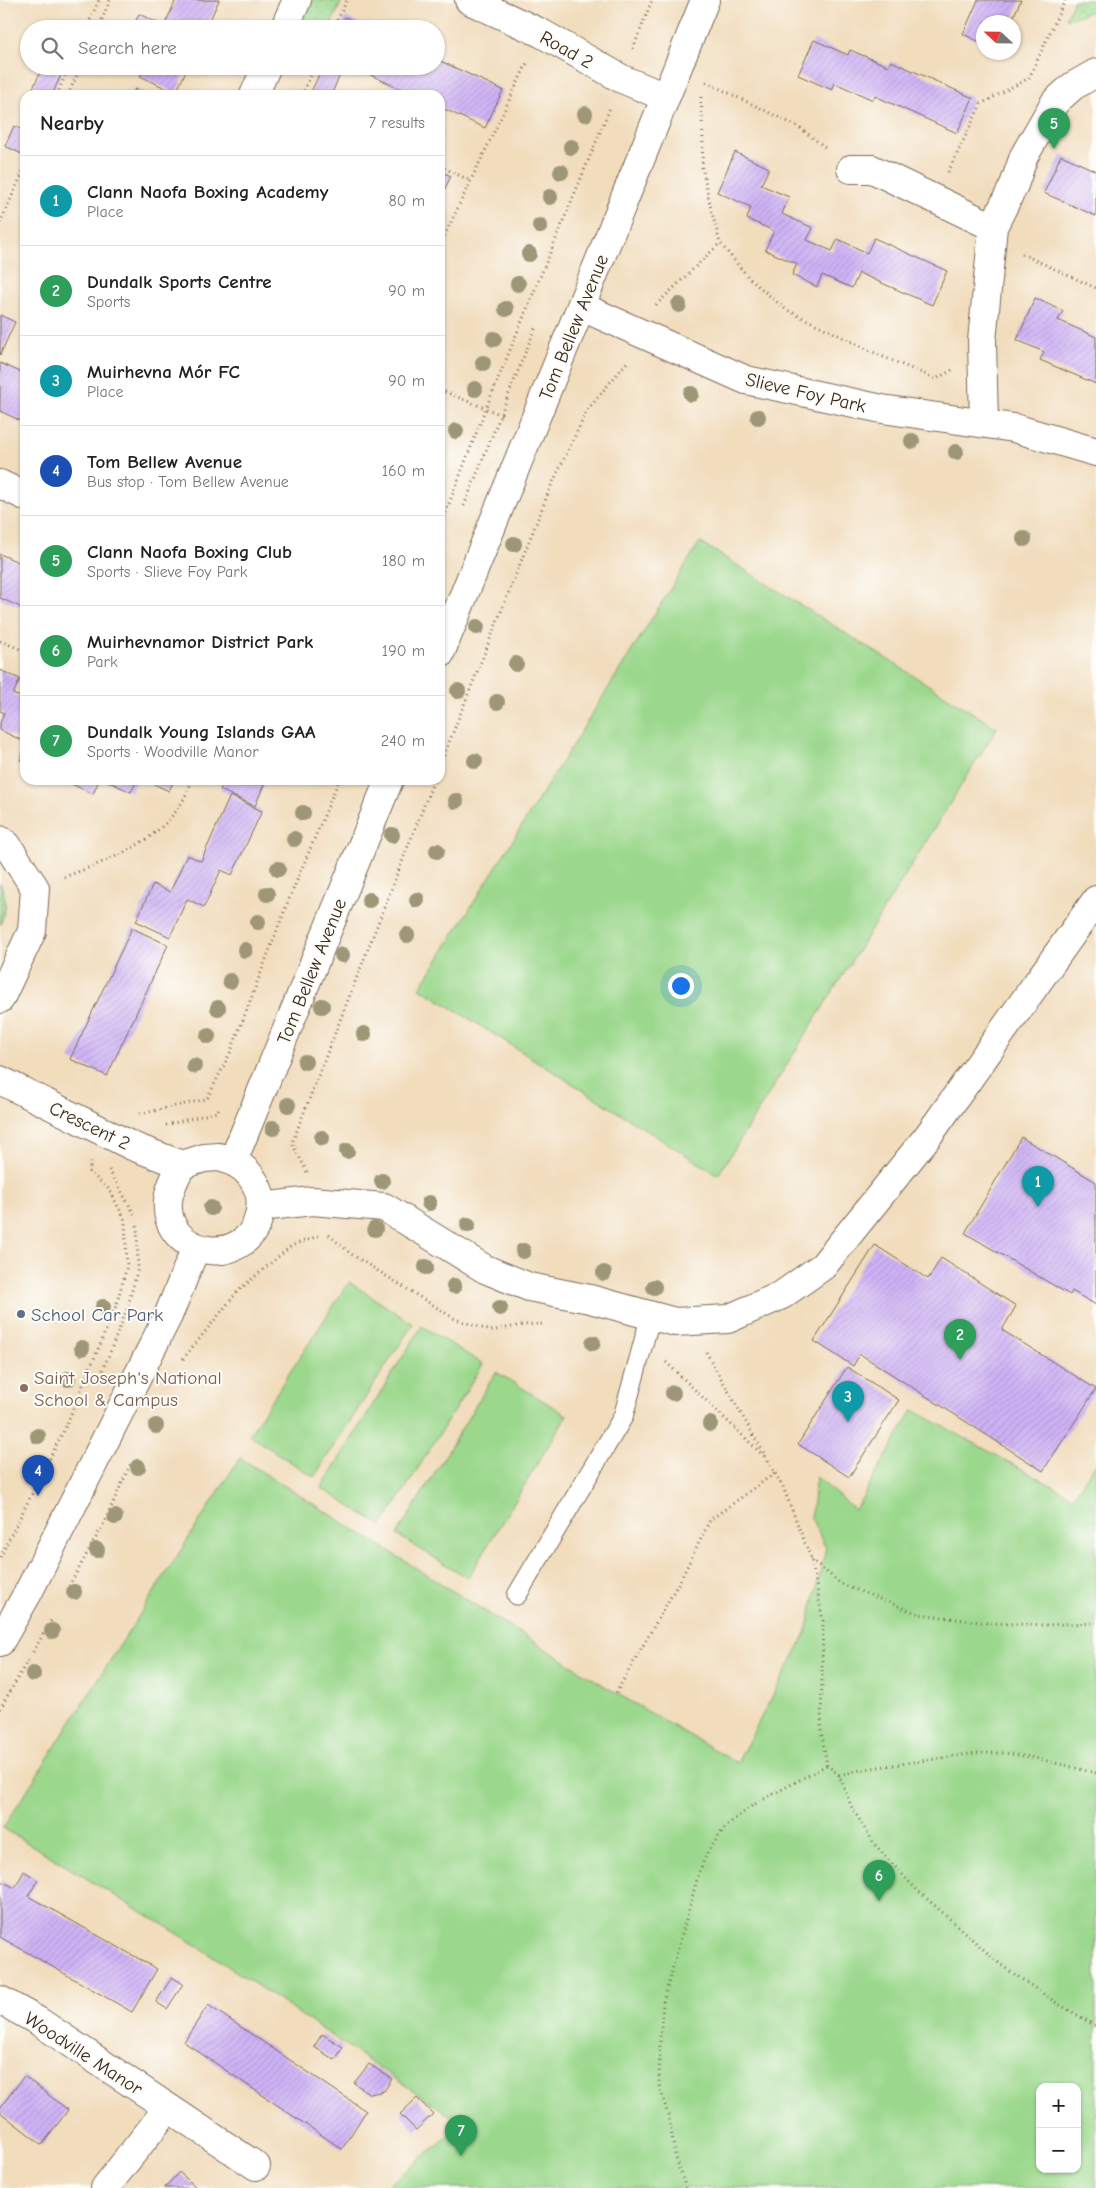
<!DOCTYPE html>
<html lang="en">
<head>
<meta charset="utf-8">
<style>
	body { margin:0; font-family:"Comic Neue",sans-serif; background:#f6f6f6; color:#222 }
	.controls { position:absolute; right:15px; bottom:15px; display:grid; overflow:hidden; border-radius:10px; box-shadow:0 1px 4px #0004 }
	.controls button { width:45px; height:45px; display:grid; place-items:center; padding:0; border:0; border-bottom:1px solid #e0e0e0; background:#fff; color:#222; font:25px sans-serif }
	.compass { position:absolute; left:976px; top:15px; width:45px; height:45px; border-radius:50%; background:#fff; box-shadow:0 1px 4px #0004; rotate:292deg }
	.you { position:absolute; left:680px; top:985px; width:18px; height:18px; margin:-12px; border:4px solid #fff; border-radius:50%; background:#1a73e8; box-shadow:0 0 0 8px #1a73e833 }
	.badge { display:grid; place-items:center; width:32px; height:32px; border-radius:50%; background:#d1495b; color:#fff; font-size:16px; font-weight:700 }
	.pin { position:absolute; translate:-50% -41px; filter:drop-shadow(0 1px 2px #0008) }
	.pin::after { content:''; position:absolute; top:26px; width:18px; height:15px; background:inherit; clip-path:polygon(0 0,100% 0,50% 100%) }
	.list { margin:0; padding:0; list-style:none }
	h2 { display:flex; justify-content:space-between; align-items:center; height:65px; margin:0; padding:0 20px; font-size:21px }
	h2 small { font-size:16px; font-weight:400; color:#767676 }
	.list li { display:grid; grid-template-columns:32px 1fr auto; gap:15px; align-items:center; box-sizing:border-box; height:90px; padding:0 20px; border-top:1px solid #e0e0e0 }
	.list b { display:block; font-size:19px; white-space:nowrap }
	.list p { margin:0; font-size:16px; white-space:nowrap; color:#767676 }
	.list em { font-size:16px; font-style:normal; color:#767676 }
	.icon { flex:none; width:28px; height:28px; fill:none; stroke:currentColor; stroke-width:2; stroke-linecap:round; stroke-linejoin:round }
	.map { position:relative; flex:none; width:1096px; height:2188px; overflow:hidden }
	.search { position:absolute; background:#fff; box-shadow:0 1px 4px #0004; left:20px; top:20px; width:425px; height:55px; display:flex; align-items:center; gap:12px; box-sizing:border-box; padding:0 18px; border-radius:28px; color:#767676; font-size:19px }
	.panel { position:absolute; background:#fff; box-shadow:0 1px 4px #0004; left:20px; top:90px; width:425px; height:695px; border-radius:15px }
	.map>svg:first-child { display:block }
	.grass { fill:url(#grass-dots); stroke:#6b8156 }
	.park { fill:#9bd88d; stroke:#6b8156; fill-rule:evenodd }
	.building { fill:url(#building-hatch) }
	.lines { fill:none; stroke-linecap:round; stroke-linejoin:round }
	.service-casing { stroke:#7b6855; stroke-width:21 }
	.minor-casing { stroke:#7b6855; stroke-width:30 }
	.tertiary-casing { stroke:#7b6855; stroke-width:30 }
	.path { stroke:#7b6855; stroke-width:3; stroke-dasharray:1 4; stroke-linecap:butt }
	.service { stroke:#fff; stroke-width:19 }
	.minor { stroke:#fff; stroke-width:28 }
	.tertiary { stroke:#fff; stroke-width:28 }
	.tree { fill:#9d9777 }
	.service-dot { fill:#5c6f8a; stroke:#fdfcf7; stroke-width:2 }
	.education-dot { fill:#8d6e63; stroke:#fdfcf7; stroke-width:2 }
	.labels { text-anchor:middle; stroke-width:4; stroke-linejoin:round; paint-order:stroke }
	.street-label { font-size:19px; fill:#3b2a1e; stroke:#fdfcf7 }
	.service-label { font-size:19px; fill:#4e5e75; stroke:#fdfcf7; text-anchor:start }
	.education-label { font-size:19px; fill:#785e54; stroke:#fdfcf7; text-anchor:start }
</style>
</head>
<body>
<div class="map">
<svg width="1096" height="2188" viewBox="0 0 1096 2188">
	<defs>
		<pattern id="grass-dots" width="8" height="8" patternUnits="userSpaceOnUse" patternTransform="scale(1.25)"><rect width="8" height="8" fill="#9bd88d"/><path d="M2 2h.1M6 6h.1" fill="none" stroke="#86ba79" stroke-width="1.8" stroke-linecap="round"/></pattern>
		<pattern id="building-hatch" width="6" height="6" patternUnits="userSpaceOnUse" patternTransform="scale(1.25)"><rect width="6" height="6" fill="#ceb2f6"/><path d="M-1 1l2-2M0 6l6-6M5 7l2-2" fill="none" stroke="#b299d2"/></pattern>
	</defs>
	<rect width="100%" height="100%" fill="#fdfcf7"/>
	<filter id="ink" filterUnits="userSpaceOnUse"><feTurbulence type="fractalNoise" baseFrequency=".02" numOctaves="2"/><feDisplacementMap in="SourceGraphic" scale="10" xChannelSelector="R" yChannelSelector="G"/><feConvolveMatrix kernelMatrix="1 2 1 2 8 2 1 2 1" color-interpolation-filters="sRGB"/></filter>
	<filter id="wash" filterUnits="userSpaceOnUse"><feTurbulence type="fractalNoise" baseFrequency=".0096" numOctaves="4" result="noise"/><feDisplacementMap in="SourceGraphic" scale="20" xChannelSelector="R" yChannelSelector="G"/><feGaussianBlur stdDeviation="1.12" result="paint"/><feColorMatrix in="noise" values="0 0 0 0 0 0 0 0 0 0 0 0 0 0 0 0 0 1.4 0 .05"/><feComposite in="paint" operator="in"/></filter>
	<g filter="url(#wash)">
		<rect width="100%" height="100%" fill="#f1dcbc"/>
		<!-- grass -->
		<path class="grass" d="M 312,0 L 342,0 L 329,29 L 298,29 Z
			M 1074,0 L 1096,0 L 1096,10 L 1068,19 L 1066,18 Z
			M 0,883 C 7,897 7,910 0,925 Z"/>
		<!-- park -->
		<path class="park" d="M 700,542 L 997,728 L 718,1175 L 420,988 Z
			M 349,1282 L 413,1324 L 314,1477 L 249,1435 Z
			M 422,1326 L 483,1364 L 382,1526 L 321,1488 Z
			M 496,1372 L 567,1415 L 468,1578 L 397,1535 Z
			M 913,1410 L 1073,1497 L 1096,1463 L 1096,2188 L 385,2188 L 463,2124 L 195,1944 L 3,1828 L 240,1458 L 616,1693 L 737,1763 L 806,1633 L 826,1548 L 811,1518 L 816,1477 L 855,1510 ZM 1040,2087 L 1077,2087 L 1077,2169 L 1040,2169 Z"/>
		<g id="blocks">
			<!-- building -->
			<path class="building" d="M 219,0 L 206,29 L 132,29 L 139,14 L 164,26 L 176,0 Z
				M 978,0 L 1021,0 L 1011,22 L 984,22 L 984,44 L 963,34 Z
				M 345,17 L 371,29 L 340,29 Z
				M 814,40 L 848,55 L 850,50 L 888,66 L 891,61 L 973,98 L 957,133 L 875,96 L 873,100 L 835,83 L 832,90 L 798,75 Z
				M 436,59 L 503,90 L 485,128 L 440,107 L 440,95 L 414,95 L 351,66 L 436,66 Z
				M 43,66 L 61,75 L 52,95 L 30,95 Z
				M 145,66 L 188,66 L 176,93 L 140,76 Z
				M 323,66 L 344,66 L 331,95 L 318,95 L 311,92 Z
				M 135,89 L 148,95 L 132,95 Z
				M 14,126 L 25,131 L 24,155 L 5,146 Z
				M 735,152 L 769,168 L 761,185 L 789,197 L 782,214 L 813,228 L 807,240 L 832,251 L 838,239 L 867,253 L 874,238 L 947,271 L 932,305 L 859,273 L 852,288 L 822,275 L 817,287 L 792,275 L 797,264 L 765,250 L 774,231 L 747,219 L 751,207 L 717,192 Z
				M 1061,155 L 1096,171 L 1096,216 L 1044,193 Z
				M 440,171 L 451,176 L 440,199 Z
				M 1035,298 L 1063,311 L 1058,320 L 1096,337 L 1096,384 L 1040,360 L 1044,352 L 1017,340 Z
				M 0,315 L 15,322 L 0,355 Z
				M 0,363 L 25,374 L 25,423 L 0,411 Z
				M 0,554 L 25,565 L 25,609 L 0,598 Z
				M 0,670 L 20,679 L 13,694 L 25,699 L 25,742 L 0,730 L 0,723 L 4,713 L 0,711 Z
				M 25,748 L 25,762 L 20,760 Z
				M 63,780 L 99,780 L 93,794 Z
				M 105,780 L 137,780 L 131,792 Z
				M 145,780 L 174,780 L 169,791 Z
				M 225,780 L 266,780 L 255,806 L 220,790 Z
				M 230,796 L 262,811 L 232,875 L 221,870 L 204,907 L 187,899 L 170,937 L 136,921 L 153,884 L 170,892 L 187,855 L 201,861 Z
				M 132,928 L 168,945 L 107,1076 L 70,1059 Z
				M 1021,1137 L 1096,1182 L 1096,1305 L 1072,1291 L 1070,1295 L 965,1233 Z
				M 875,1245 L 928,1279 L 941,1258 L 1016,1306 L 1002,1330 L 1096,1389 L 1043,1471 L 860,1354 L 853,1366 L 814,1341 Z
				M 847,1367 L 899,1400 L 849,1477 L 798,1444 Z
				M 24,1871 L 38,1880 L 28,1896 L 157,1969 L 132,2012 L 0,1937 L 0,1880 L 15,1888 Z
				M 172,1977 L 183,1984 L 167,2009 L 156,2002 Z
				M 208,2005 L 366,2111 L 342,2149 L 184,2042 Z
				M 322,2034 L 343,2047 L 335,2060 L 314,2047 Z
				M 369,2064 L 392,2079 L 384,2091 L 370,2094 L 354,2083 Z
				M 24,2076 L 68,2110 L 42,2145 L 0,2112 L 0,2108 Z
				M 417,2098 L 433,2114 L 416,2130 L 400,2114 Z
				M 179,2172 L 197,2188 L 164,2188 Z"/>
		</g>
	</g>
	<g filter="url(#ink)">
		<use href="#blocks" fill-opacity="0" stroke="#7b6855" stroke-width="1"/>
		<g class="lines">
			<defs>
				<path id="service" d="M 517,1595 L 623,1417 L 651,1315"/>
				<path id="minor" d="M 469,0 L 541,33 L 622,79 L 665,97
					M 284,29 L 297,0
					M 254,95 L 267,66
					M 851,169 L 872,169 L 993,227
					M 582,307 L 746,380 L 882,409 L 1014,428 L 1096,452
					M 984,423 L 982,341 L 993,227 L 1014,185 L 1024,156 L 1055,102 L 1073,86 L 1096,73
					M 0,484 L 25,496
					M 0,840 L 7,845 L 35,888 L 32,931 L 0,999
					M 0,1080 L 132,1146 L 182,1165
					M 261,1207 L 312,1201 L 384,1207 L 485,1269 L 529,1287 L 590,1299 L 675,1322 L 728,1319 L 782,1295 L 823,1266 L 928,1136 L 1096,900
					M 0,2000 L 38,2021 L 256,2166
					M 105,2188 L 168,2108"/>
				<path id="tertiary" d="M 440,654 L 705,0
					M 219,1157 C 238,1162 250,1170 258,1189 C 262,1198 261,1207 259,1216 C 246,1270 163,1257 168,1201 C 169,1188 176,1176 182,1165 L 204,1158 Z
					M 233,1161 L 389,780
					M 0,1642 L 29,1591 L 168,1316 L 196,1247"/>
			</defs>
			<!-- service casing -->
			<use href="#service" class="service-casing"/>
			<!-- minor casing -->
			<use href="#minor" class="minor-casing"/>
			<!-- tertiary casing -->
			<use href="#tertiary" class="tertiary-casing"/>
			<!-- path -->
			<path class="path" d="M 86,29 L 99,0
				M 98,29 L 110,0
				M 333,29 L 347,0
				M 633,49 L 652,0
				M 706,82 L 799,127 L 827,149
				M 57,95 L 69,66
				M 68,95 L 81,66
				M 302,95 L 315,66
				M 701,97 L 703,139 L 702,167 L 711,209 L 720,243 L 750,279 L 785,309 L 879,355 L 936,379 L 952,370
				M 440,166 L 471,181
				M 948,172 L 981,104 L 1029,78 L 1065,0
				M 0,223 L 25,167
				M 440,245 L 528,61
				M 1022,254 L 1096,288
				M 656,305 L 720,243
				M 440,390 L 502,415
				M 464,506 L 536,326
				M 440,527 L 486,408 L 610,108
				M 0,641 L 25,651
				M 440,765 L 551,486 L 588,409 L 628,361
				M 64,877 C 115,858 173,838 192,780
				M 140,1114 L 207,1099 L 231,1051 L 287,904 L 339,780
				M 166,1125 L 217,1112 L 219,1108
				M 109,1170 L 136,1217
				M 307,1172 L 292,1143 L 434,780
				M 329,1235 L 351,1254 L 455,1319 L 491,1331 L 522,1325 L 544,1324
				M 706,1352 L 783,1487 L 811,1558 L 823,1621 L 821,1730 L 827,1765 L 839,1775 L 851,1806 L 875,1845 L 915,1888 L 1001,1965 L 1055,2002 L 1096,2026
				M 183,1359 L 238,1291 L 291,1246 L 321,1235
				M 666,1362 L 766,1458
				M 101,1375 L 127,1309 L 138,1268 L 137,1223
				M 0,1557 L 66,1426 L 116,1306 L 127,1266 L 125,1220 L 109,1189 L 89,1172 L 91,1161
				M 811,1559 L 841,1584 L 919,1614 L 987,1623 L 1042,1625 L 1096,1623
				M 69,1586 L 102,1527 L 131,1463
				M 33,1652 L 52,1619
				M 616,1693 L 682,1577 L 710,1520 L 775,1473
				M 0,1709 L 28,1660
				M 839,1775 L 865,1769 L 976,1753 L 1004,1753 L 1031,1757 L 1096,1773
				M 686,2188 L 676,2160 L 669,2119 L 659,2083 L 660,2038 L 663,2003 L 699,1872 L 708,1851 L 726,1826 L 753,1805 L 827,1765"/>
			<!-- service -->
			<use href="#service" class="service"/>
			<!-- minor -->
			<use href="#minor" class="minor"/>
			<!-- tertiary -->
			<use href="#tertiary" class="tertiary"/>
		</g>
		<!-- trees -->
		<g class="tree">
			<circle cx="585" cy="114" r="8"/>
			<circle cx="571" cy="147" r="8"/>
			<circle cx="561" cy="172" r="8"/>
			<circle cx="550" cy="197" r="8"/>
			<circle cx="540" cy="226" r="8"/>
			<circle cx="529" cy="254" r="8"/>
			<circle cx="518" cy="284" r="8"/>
			<circle cx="679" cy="305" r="8"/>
			<circle cx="506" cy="309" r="8"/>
			<circle cx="494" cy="339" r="8"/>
			<circle cx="483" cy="363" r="8"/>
			<circle cx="475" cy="389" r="8"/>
			<circle cx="691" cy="394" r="8"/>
			<circle cx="758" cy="417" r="8"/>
			<circle cx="456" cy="431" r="8"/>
			<circle cx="912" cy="441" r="8"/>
			<circle cx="956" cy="452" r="8"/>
			<circle cx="1024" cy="539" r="8"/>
			<circle cx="514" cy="544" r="8"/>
			<circle cx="477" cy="627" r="8"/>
			<circle cx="516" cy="664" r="8"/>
			<circle cx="458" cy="691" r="8"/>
			<circle cx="497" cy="702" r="8"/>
			<circle cx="475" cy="761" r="8"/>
			<circle cx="456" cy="801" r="8"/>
			<circle cx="303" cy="813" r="8"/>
			<circle cx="392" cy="835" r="8"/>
			<circle cx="294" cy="839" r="8"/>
			<circle cx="437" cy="851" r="8"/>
			<circle cx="278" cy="869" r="8"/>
			<circle cx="267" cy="894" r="8"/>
			<circle cx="369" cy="900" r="8"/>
			<circle cx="417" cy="900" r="8"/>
			<circle cx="258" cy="922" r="8"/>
			<circle cx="407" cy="935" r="8"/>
			<circle cx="245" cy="950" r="8"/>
			<circle cx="342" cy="955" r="8"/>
			<circle cx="230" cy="981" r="8"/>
			<circle cx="322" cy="1006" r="8"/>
			<circle cx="218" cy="1008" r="8"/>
			<circle cx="364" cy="1034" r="8"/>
			<circle cx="208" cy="1036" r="8"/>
			<circle cx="305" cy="1062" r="8"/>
			<circle cx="194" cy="1066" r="8"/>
			<circle cx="288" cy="1105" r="8"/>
			<circle cx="273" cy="1128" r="8"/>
			<circle cx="322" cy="1138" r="8"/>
			<circle cx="347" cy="1151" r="8"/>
			<circle cx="382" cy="1181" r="8"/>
			<circle cx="429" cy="1203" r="8"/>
			<circle cx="211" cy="1208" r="8"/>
			<circle cx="468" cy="1225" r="8"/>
			<circle cx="375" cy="1229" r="8"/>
			<circle cx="523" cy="1251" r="8"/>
			<circle cx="426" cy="1267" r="8"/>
			<circle cx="604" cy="1273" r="8"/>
			<circle cx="454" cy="1286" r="8"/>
			<circle cx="654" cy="1287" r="8"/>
			<circle cx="103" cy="1307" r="8"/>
			<circle cx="500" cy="1308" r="8"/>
			<circle cx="593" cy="1343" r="8"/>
			<circle cx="82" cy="1348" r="8"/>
			<circle cx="68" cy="1379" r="8"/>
			<circle cx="673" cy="1393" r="8"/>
			<circle cx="710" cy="1424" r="8"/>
			<circle cx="156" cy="1426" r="8"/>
			<circle cx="38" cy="1436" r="8"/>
			<circle cx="138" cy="1467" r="8"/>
			<circle cx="115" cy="1517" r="8"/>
			<circle cx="97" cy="1550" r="8"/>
			<circle cx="74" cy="1592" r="8"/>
			<circle cx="52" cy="1631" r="8"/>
			<circle cx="33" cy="1674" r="8"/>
		</g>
	</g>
	<!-- markers -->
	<circle class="service-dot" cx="21" cy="1314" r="5"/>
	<circle class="education-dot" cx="24" cy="1388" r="5"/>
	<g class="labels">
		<!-- street labels -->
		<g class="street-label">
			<text transform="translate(567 49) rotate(29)" y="7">Road 2</text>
			<text transform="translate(573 327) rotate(-68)" y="7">Tom Bellew Avenue</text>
			<text transform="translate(806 392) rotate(13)" y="7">Slieve Foy Park</text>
			<text transform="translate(311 971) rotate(-68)" y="7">Tom Bellew Avenue</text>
			<text transform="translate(90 1125) rotate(26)" y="7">Crescent 2</text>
			<text transform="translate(84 2053) rotate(33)" y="7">Woodville Manor</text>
		</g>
		<!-- service labels -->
		<g class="service-label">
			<text x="31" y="1321">School Car Park</text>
		</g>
		<!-- education labels -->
		<g class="education-label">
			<text x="34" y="1384">Saint Joseph's National<tspan x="34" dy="22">School &amp; Campus</tspan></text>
		</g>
	</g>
</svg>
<div class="controls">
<button>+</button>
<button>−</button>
</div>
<svg class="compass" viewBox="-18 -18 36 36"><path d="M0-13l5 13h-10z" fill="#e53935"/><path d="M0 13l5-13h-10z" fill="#767676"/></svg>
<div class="you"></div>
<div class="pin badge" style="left:1038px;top:1207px;background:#0f9aa8">1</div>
<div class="pin badge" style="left:960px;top:1360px;background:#2e9e5b">2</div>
<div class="pin badge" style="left:848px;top:1422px;background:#0f9aa8">3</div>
<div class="pin badge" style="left:38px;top:1496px;background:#1a4fb4">4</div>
<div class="pin badge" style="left:1054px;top:149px;background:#2e9e5b">5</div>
<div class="pin badge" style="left:879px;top:1901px;background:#2e9e5b">6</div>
<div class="pin badge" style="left:461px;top:2156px;background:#2e9e5b">7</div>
<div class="search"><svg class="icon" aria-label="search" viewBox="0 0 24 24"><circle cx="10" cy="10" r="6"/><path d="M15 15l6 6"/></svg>Search here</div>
<section class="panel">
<h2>Nearby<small>7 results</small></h2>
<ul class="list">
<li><span class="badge" style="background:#0f9aa8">1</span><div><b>Clann Naofa Boxing Academy</b><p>Place</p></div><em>80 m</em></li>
<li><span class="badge" style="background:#2e9e5b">2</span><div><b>Dundalk Sports Centre</b><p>Sports</p></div><em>90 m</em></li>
<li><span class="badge" style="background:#0f9aa8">3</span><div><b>Muirhevna Mór FC</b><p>Place</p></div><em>90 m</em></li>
<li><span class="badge" style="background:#1a4fb4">4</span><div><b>Tom Bellew Avenue</b><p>Bus stop · Tom Bellew Avenue</p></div><em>160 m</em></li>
<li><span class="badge" style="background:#2e9e5b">5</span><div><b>Clann Naofa Boxing Club</b><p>Sports · Slieve Foy Park</p></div><em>180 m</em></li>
<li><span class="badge" style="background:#2e9e5b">6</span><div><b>Muirhevnamor District Park</b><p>Park</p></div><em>190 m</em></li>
<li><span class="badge" style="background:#2e9e5b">7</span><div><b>Dundalk Young Islands GAA</b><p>Sports · Woodville Manor</p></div><em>240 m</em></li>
</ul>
</section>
</div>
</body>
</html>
